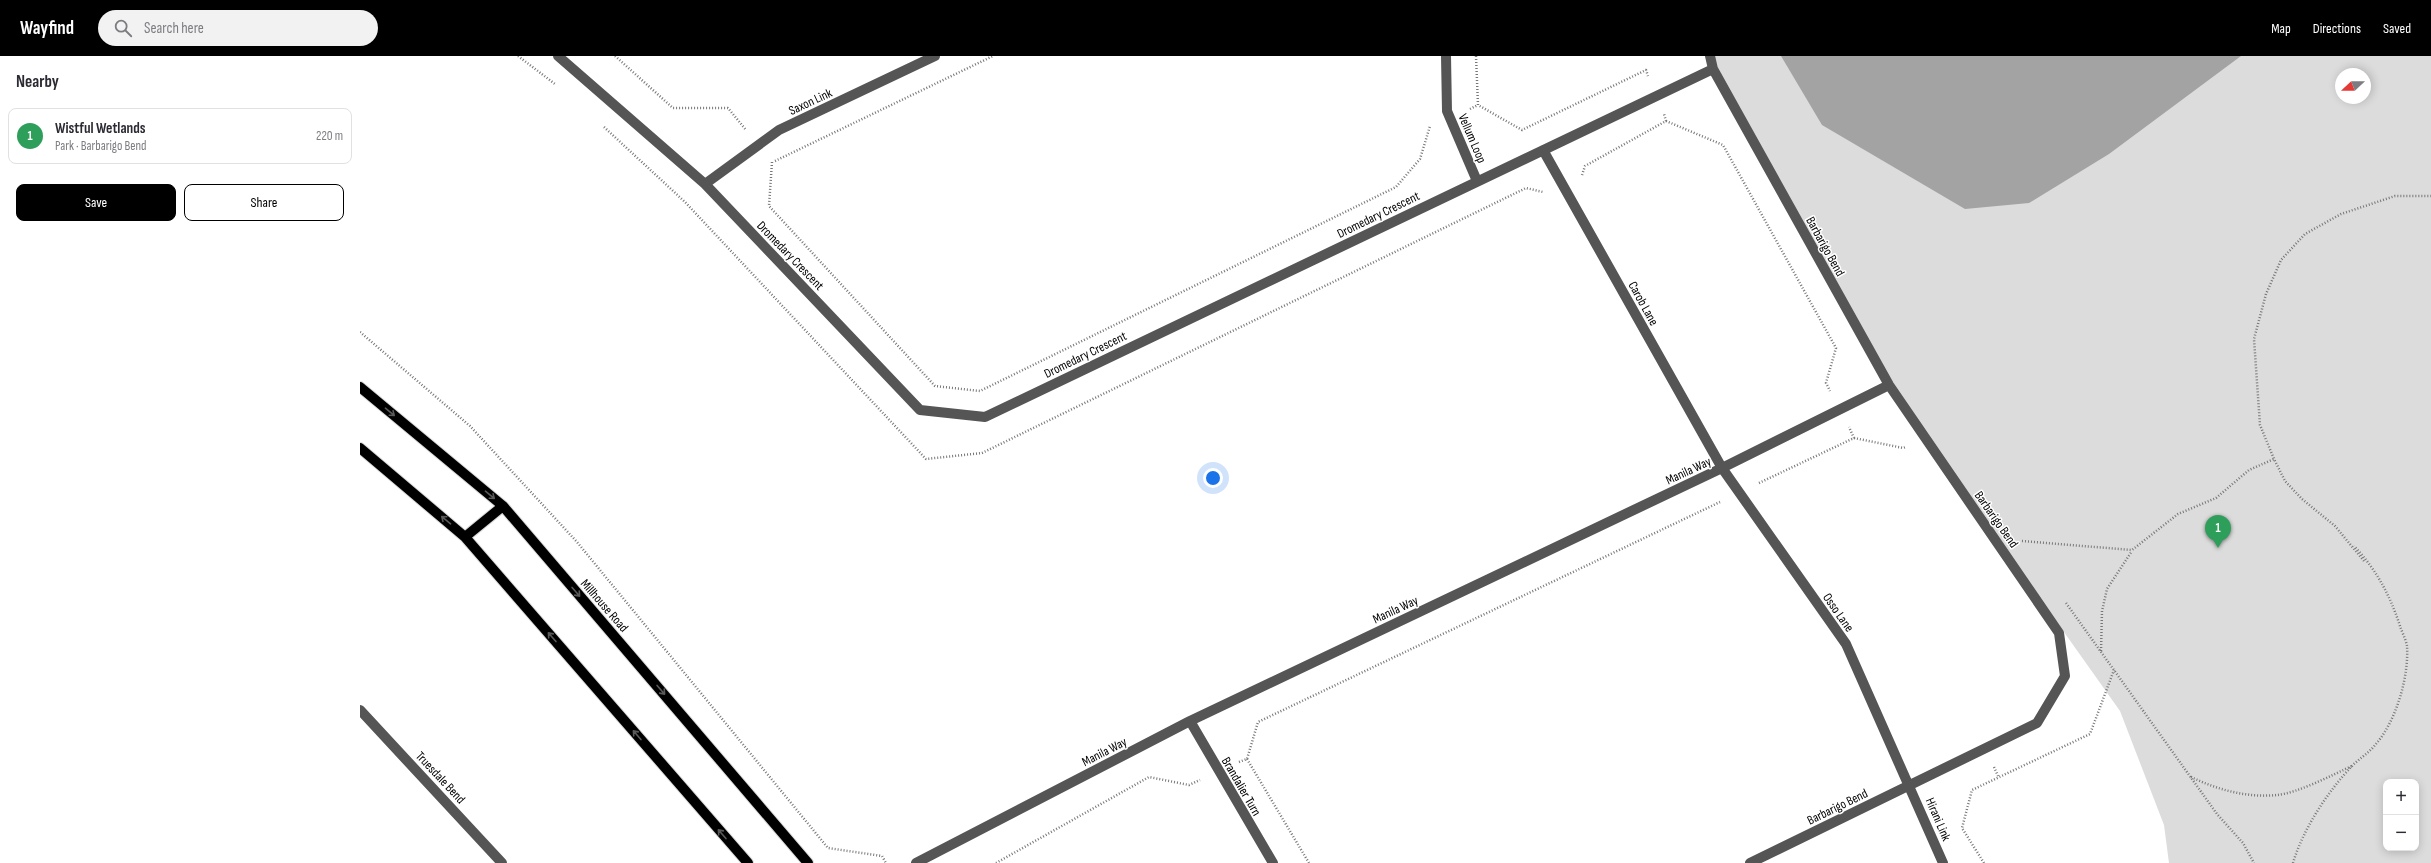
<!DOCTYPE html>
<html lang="en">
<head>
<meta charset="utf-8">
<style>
	body { margin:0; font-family:"Sofia Sans Condensed",sans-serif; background:#f2f2f3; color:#2b2b33 }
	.controls { position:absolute; right:12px; bottom:12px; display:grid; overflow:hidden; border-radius:8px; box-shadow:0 2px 10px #0003 }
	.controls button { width:36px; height:36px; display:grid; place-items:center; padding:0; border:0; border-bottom:1px solid #e1e1e2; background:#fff; color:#2b2b33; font:20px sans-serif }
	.compass { position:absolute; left:1975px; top:12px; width:36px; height:36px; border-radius:50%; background:#fff; box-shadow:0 2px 10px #0003; rotate:248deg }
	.you { position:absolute; left:853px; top:422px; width:14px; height:14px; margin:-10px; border:3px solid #fff; border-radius:50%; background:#1a73e8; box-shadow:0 0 0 6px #1a73e833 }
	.badge { display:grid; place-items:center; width:26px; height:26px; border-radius:50%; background:#000; color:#fff; font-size:13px; font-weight:700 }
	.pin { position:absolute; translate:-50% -33px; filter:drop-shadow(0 1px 2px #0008) }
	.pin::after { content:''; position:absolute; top:21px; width:14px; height:12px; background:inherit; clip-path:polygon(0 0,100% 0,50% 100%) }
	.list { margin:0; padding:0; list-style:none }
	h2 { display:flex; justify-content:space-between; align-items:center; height:52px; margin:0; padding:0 16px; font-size:17px }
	h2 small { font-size:13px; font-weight:400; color:#7c7c81 }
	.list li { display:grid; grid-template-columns:26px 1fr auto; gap:12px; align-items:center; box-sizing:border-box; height:56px; margin:0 8px 8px; padding:0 8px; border:1px solid #e1e1e2; border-radius:8px }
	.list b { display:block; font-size:15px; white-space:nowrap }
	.list p { margin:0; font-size:13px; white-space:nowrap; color:#7c7c81 }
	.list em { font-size:13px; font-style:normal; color:#7c7c81 }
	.actions { display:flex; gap:8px; padding:12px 16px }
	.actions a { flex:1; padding:9px 0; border:1px solid #000; border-radius:8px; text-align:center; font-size:14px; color:#000 }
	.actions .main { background:#000; color:#fff }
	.icon { flex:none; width:22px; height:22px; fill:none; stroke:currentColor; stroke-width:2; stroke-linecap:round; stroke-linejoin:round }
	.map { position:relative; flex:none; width:2071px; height:807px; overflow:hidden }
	header { display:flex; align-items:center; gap:24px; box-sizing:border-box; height:56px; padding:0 20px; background:#000; color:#fff }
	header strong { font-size:19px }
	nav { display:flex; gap:22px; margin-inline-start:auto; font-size:14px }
	.search { width:280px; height:36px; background:#f2f2f3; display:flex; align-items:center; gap:10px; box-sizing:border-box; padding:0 14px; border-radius:22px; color:#7c7c81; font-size:15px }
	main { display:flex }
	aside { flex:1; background:#fff }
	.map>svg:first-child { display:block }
	.green { fill:#dcdcdc; fill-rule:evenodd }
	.water { fill:#a3a3a3 }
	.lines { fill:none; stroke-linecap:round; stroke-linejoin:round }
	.major-casing { stroke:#dbdbdb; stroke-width:12 }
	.path { stroke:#777; stroke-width:2.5; stroke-dasharray:1 2; stroke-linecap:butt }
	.minor { stroke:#555; stroke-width:10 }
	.major { stroke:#000; stroke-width:10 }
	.oneway { stroke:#595959 }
	.labels { text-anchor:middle; stroke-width:3; stroke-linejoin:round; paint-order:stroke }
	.street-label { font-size:13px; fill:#000; stroke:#fff }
</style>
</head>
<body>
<header>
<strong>Wayfind</strong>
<div class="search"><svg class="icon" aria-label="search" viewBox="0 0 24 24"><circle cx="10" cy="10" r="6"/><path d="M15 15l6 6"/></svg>Search here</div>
<nav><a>Map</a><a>Directions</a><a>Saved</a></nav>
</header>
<main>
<aside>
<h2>Nearby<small></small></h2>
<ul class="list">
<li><span class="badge" style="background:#2e9e5b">1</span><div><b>Wistful Wetlands</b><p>Park · Barbarigo Bend</p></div><em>220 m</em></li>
</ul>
<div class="actions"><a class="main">Save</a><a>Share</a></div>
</aside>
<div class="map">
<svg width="2071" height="807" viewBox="0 0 2071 807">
	<rect width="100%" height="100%" fill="#fff"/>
	<!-- green -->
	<path class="green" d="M 1351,0 L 2071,0 L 2071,807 L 1809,807 L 1804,769 L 1760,655 L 1528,328 ZM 1981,18 L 2005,18 L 2005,42 L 1981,42 ZM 2026,726 L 2056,726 L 2056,792 L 2026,792 Z"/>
	<!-- water -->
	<path class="water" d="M 1421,0 L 1881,0 L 1749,98 L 1669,147 L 1605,153 L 1462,69 Z"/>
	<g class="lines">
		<defs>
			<path id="major" d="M 0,331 L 143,450 L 448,807
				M 0,392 L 105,481 L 388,807
				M 105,481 L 143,450"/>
		</defs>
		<!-- major casing -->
		<use href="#major" class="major-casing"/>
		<!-- path -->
		<path class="path" d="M 158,0 L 195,28
			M 255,0 L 313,52 L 368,52 L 386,74
			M 1116,0 L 1118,49 L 1162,74 L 1286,14 L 1288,20
			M 1110,53 L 1118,49
			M 1306,65 L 1363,89 L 1476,292 L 1466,327 L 1470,335
			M 244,71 L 325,146 L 566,403 L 622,397 L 1166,132 L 1183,136
			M 415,105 L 633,0
			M 412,106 L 409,150 L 575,330 L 620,335 L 1036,131 L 1060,103 L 1070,70
			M 1222,119 L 1225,110 L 1306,65 L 1304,58
			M 0,276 L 110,370 L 217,486 L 468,792 L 522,800 L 526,807
			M 1494,382 L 1543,392 L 1546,391
			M 1399,427 L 1494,382 L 1489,371
			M 1662,485 L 1772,494 L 1818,458 L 1856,442 L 1889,414 L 1914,403
			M 2004,505 L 1975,470 L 1942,443 L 1925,425 L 1914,403 L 1900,369 L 1894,283 L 1906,238 L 1921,204 L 1945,178 L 1981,158 L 2035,140 L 2071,140
			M 1706,547 L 1857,758 L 1883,787 L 1894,807
			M 1741,595 L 1742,555 L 1747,533 L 1772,495
			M 887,703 L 949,807
			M 879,706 L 887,703 L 898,666 L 1360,446
			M 1634,711 L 1639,722
			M 1831,721 C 1858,734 1888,742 1917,739 C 1938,737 1972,719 1992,710
			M 636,807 L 789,721 L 829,729 L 840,724
			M 1624,807 L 1602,772 L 1612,734 L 1730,678 L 1754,614
			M 1933,807 C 1943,773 1968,735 1993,709 C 2000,702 2009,697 2015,689 C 2036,666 2049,621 2047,590 C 2046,584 2042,576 2040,570 C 2030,539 2016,513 1994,490"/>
		<!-- minor -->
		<path class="minor" d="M 198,0 L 345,128 L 560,354 L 625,361 L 1353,13
			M 1086,0 L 1087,55 L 1117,125
			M 1350,0 L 1353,13 L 1529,329 L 1699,577 L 1705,620 L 1677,667 L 1390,807
			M 1183,94 L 1362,412 L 1486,588 L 1583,807
			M 345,128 L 419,74 L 575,0
			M 0,654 L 142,807
			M 830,665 L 913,807
			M 556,807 L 830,665 L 1362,412 L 1529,329"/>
		<!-- major -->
		<use href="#major" class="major"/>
	</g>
	<!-- one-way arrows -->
	<defs><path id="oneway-shaft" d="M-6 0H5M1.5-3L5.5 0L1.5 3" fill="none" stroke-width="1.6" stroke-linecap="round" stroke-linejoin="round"/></defs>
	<g class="oneway">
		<use href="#oneway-shaft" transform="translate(30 356) rotate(40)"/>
		<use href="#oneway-shaft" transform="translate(130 439) rotate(40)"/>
		<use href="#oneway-shaft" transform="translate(86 464) rotate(-140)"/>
		<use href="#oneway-shaft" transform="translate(216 536) rotate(49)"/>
		<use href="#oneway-shaft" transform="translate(192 581) rotate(-131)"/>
		<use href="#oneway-shaft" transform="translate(301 634) rotate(49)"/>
		<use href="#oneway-shaft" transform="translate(277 679) rotate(-131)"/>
		<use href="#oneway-shaft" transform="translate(362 778) rotate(-131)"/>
	</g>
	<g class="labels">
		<!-- street labels -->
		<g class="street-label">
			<text transform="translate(450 45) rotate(-25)" y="5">Saxon Link</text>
			<text transform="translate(1113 82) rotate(67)" y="5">Vellum Loop</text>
			<text transform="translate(1018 158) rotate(-26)" y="5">Dromedary Crescent</text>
			<text transform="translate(1466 190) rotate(61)" y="5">Barbarigo Bend</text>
			<text transform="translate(431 199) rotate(46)" y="5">Dromedary Crescent</text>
			<text transform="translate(1284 247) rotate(61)" y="5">Carob Lane</text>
			<text transform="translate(725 298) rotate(-26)" y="5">Dromedary Crescent</text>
			<text transform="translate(1328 414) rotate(-25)" y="5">Manila Way</text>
			<text transform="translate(1637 463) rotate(55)" y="5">Barbarigo Bend</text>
			<text transform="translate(245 549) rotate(49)" y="5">Millhouse Road</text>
			<text transform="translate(1035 553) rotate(-25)" y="5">Manila Way</text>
			<text transform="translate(1479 556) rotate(55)" y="5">Osso Lane</text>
			<text transform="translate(744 695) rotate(-27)" y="5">Manila Way</text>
			<text transform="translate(81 721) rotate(47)" y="5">Truesdale Bend</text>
			<text transform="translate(882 730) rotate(60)" y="5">Brandalier Turn</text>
			<text transform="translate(1477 750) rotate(-26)" y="5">Barbarigo Bend</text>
			<text transform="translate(1579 763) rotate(67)" y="5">Hirani Link</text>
		</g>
	</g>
</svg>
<div class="controls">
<button>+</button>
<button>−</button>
</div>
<svg class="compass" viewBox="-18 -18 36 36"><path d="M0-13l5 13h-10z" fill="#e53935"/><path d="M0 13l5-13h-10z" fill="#7c7c81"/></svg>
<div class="you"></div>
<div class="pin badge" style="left:1858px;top:492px;background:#2e9e5b">1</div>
</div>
</main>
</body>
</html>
